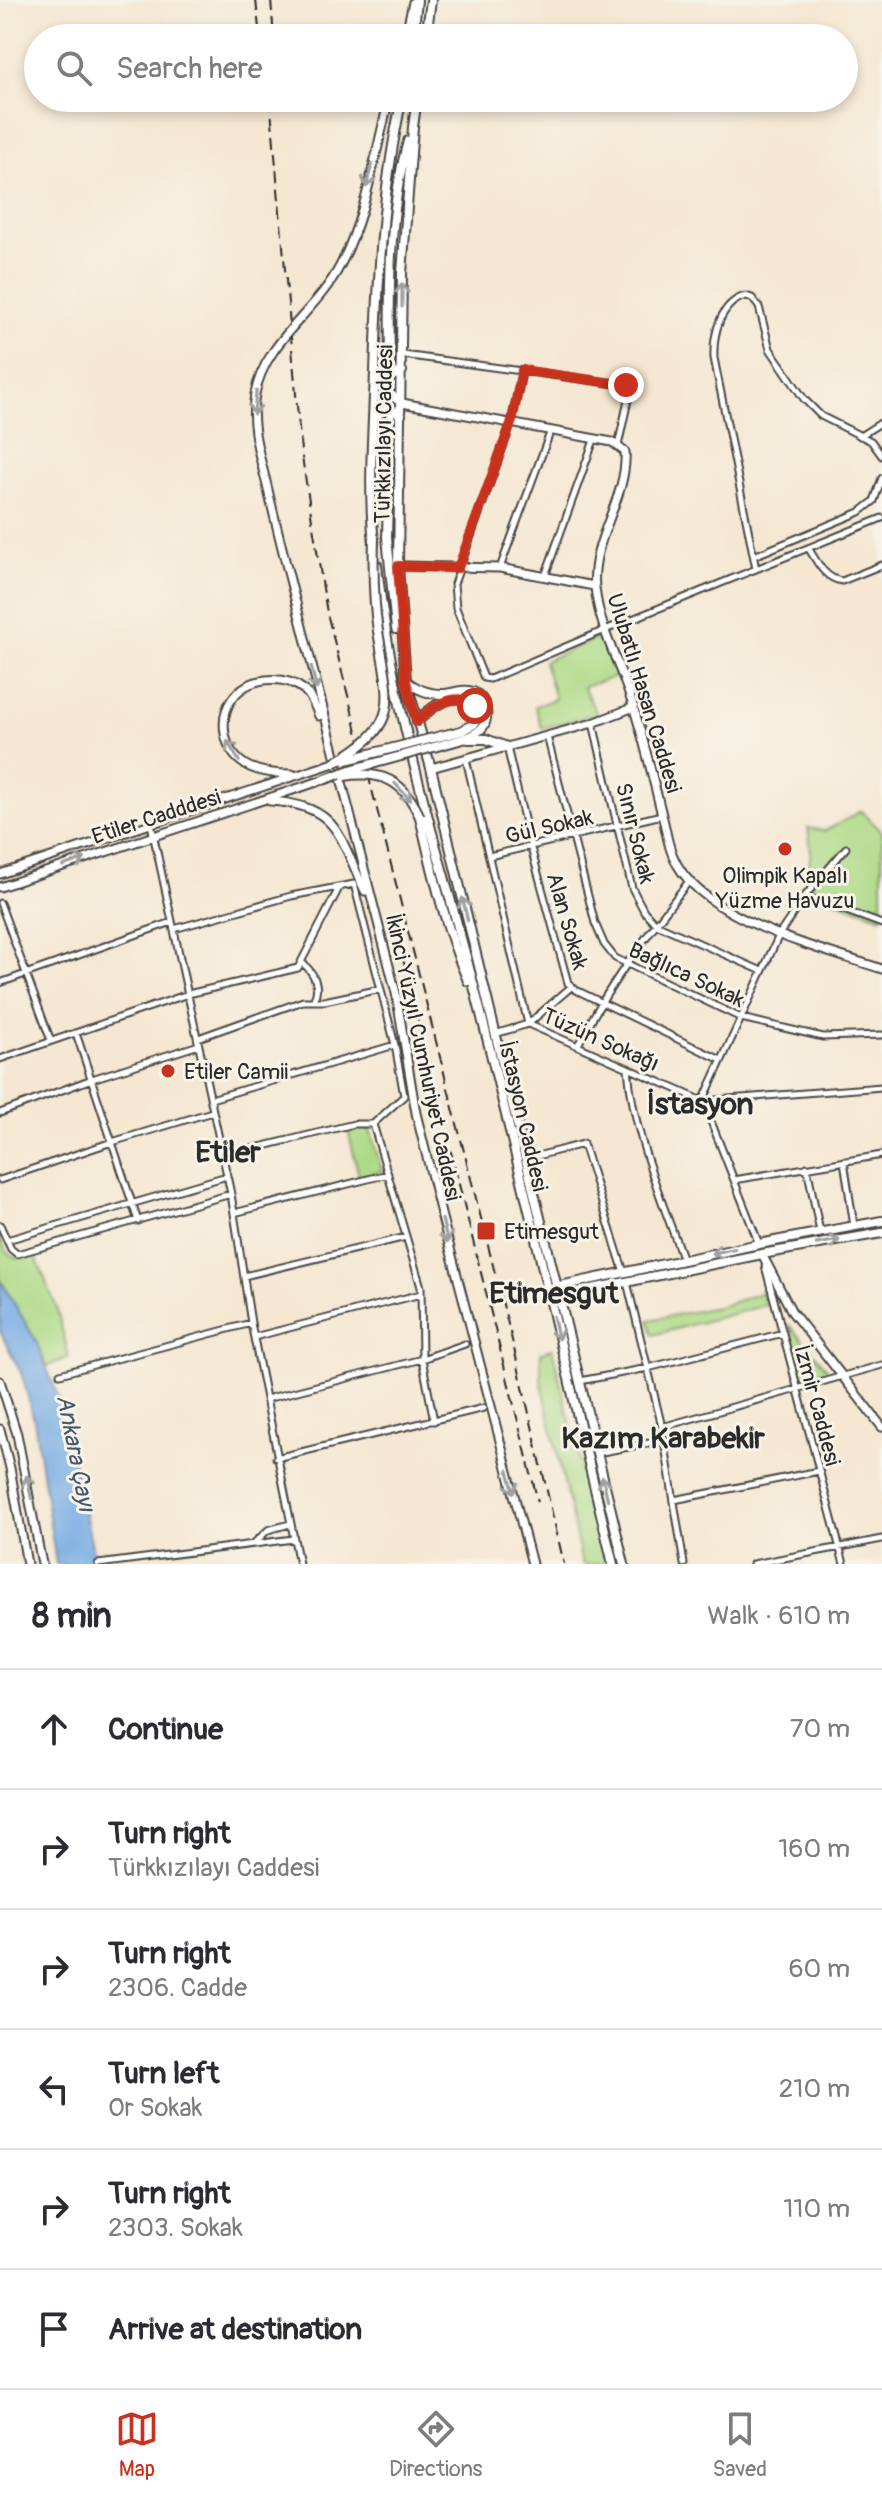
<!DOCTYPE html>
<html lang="en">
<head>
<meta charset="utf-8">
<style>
	body { margin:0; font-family:Pangolin,sans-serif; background:#f2f2f3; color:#2b2b33 }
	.stop { position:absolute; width:24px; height:24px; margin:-18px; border:6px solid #c8321e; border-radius:50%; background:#fff }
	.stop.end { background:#c8321e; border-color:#fff; box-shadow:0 2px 8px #0008 }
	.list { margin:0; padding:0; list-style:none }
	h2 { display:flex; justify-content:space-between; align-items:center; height:104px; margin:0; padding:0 32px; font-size:34px }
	h2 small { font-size:26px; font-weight:400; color:#7c7c81 }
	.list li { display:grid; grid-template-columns:52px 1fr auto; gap:24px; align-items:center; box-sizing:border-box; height:120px; padding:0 32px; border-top:2px solid #e1e1e2 }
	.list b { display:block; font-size:30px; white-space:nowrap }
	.list p { margin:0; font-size:26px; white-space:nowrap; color:#7c7c81 }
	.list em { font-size:26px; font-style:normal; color:#7c7c81 }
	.icon { flex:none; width:44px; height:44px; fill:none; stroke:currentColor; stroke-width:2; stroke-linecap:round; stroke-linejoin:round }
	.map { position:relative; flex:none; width:882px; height:1564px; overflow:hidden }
	.search { position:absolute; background:#fff; box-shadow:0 4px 12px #0003; left:24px; right:24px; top:24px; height:88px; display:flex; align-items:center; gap:20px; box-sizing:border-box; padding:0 28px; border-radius:44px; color:#7c7c81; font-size:30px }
	.sheet { height:824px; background:#fff }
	nav { display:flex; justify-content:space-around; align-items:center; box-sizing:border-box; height:112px; border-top:2px solid #e1e1e2; background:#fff; font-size:22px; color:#7c7c81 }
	nav a { display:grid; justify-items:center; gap:4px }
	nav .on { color:#c8321e }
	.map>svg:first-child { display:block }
	.green { fill:#adda86; stroke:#6c8258; stroke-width:2 }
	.water { fill:#76abe4; stroke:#506b88; stroke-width:2 }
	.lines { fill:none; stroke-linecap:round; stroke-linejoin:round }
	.primary-tunnel { stroke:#cdc1b0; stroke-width:8; stroke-dasharray:8 4; stroke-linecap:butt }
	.street-casing { stroke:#494744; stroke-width:9 }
	.secondary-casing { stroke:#494744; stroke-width:11 }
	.primary-casing { stroke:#494744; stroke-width:12 }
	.street { stroke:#fff; stroke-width:5 }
	.secondary { stroke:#fff; stroke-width:7 }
	.primary { stroke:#fff; stroke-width:8 }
	.rail { stroke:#2b2b2b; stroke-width:2; stroke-dasharray:12 6; stroke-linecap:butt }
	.secondary-bridge-casing { stroke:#494744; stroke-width:11; stroke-linecap:butt }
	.primary-bridge-casing { stroke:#494744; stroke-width:12; stroke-linecap:butt }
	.secondary-bridge { stroke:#fff; stroke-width:7 }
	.primary-bridge { stroke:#fff; stroke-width:8 }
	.oneway { stroke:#a0a0a0 }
	.route { stroke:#c8321e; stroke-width:10 }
	.poi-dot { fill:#c8321e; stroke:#f7f3e8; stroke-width:3 }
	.labels { text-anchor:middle; stroke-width:6; stroke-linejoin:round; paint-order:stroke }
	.street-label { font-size:22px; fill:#2b2b2b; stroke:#f7f3e8 }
	.poi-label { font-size:22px; fill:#2b2b2b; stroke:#f7f3e8; text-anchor:start }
	.water-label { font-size:24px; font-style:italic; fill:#45586c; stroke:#f7f3e8 }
	.district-label { font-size:30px; font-weight:bold; fill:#2b2b2b; stroke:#f7f3e8 }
</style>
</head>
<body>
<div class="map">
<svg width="882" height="1564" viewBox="0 0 882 1564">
	<rect width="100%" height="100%" fill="#f7f3e8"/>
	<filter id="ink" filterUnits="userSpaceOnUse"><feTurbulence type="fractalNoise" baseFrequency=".0125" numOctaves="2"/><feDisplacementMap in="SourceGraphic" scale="16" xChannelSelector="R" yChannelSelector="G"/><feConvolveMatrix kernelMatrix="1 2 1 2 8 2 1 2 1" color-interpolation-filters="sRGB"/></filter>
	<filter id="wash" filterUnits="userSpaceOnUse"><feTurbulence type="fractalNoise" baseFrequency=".006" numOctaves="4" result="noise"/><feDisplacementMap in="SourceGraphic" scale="32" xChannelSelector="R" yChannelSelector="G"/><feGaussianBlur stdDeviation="1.8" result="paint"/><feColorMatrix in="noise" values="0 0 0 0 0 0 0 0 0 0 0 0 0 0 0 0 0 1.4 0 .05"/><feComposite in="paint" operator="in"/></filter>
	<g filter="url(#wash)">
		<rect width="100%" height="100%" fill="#f5e7d1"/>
		<!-- green -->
		<path class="green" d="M 593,640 L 602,641 L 618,676 L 583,687 L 597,714 L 542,728 L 535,706 L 555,699 L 544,661 Z
			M 861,811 L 882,832 L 882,917 L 821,895 L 806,882 L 811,852 L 808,828 L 825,831 Z
			M 364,1127 L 370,1130 L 382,1171 L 359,1176 L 348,1130 Z
			M 0,1236 L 6,1251 L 17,1258 L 35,1255 L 56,1306 L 69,1357 L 46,1367 L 36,1341 L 0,1279 Z
			M 763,1292 L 766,1305 L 653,1335 L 649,1320 L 722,1306 Z
			M 790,1326 L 831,1373 L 802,1382 Z
			M 552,1348 L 605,1564 L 582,1564 L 541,1380 L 541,1353 Z"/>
		<!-- water -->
		<path class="water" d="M 0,1279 L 36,1341 L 61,1404 L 96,1564 L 56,1564 L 34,1420 L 22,1375 L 0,1331 Z"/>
	</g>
	<g filter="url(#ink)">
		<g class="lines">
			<!-- primary-tunnel -->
			<path class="primary-tunnel" d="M 390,367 L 390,412"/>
			<defs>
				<path id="street" d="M 403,355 L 626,385 L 630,391 L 618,446
					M 522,370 L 512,421 L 454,584 L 456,608 L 484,678 L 490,679 L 605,630 L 882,518
					M 860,436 L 882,422
					M 809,549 C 817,562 825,579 842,581 L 882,565
					M 754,556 L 860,512 L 874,501 L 882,478
					M 500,568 L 551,430
					M 756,569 L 714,358 C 713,335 720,302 746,296 L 752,298 L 759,307 L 770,349 L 804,399 L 821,416 L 871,441 L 882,456
					M 545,576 L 594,440
					M 593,723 L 632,888 L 644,911 L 656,924 L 762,971
					M 547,736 L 595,923 L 604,944 L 615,958 L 741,1018 L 823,1037 L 882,1035
					M 507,747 L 531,848 L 568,983 L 576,990 L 721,1060
					M 466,759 L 528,1024 L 703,1101 L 882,1087
					M 151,824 L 231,1194 L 251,1323 L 299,1564
					M 489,856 L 662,815
					M 805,896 L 882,924
					M 0,903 L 51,1041
					M 174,929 L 291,896 L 354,884 L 395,1045 L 404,1096 L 373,1124 L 421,1287 L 422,1359 L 434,1421
					M 301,962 C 313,971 321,985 314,999
					M 0,983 L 172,922
					M 76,1033 L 138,1221
					M 495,1034 L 528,1024 L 571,987
					M 198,1038 L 303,1001 L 324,1001 L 381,989
					M 578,1045 C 610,982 646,937 689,881
					M 0,1059 L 188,994 L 298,968 L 339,888
					M 628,1068 C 633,1134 661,1197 683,1260
					M 211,1099 L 395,1045
					M 0,1113 L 92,1079 L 199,1045
					M 223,1156 L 354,1124 L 373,1124
					M 526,1159 L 583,1144 L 624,1272
					M 844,1161 L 854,1226
					M 807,1167 L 820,1232
					M 0,1180 L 112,1142 L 212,1112
					M 734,1180 L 882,1155
					M 234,1213 L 388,1174
					M 0,1225 L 11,1249 L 17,1254 L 231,1194
					M 7,1240 L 227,1176
					M 759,1244 L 703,1101 L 780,933 L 805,896 L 846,848
					M 765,1266 L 844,1564
					M 244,1276 L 406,1237
					M 627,1282 L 662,1427 L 684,1564
					M 254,1337 L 421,1294
					M 60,1374 L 251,1323
					M 580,1381 L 648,1368 L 783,1333
					M 266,1399 L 422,1359 L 465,1344
					M 662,1427 L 882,1365
					M 597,1453 L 665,1440
					M 276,1458 L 484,1408
					M 674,1500 L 819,1471
					M 253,1544 L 268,1530 L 290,1524
					M 98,1564 L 293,1539
					M 753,1564 L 882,1539"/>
				<path id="secondary" d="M 405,38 L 413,2
					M 402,403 L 612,442 L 625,452 C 628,498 590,540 595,587 C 599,630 622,668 634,709 C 645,744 653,779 662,815 C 666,828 667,843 673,856 C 698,919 822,949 882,969
					M 398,566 L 500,568 L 594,586
					M 296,603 L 396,993 L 416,1113 L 439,1206 L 532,1564
					M 431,768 L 593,723 L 634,707
					M 292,774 C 262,774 232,769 225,734 C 223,722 224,710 232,699 C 247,677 283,673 304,690 C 311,696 316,708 319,716
					M 270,801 C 340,805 339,838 365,891
					M 0,874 L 334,763
					M 0,887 L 323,780
					M 762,1254 L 792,1312 L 882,1427
					M 0,1381 L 17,1434 L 42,1564
					M 0,1429 L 10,1468 L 27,1564"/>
				<path id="primary" d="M 413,38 L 417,0
					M 426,38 L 431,0
					M 417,98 L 413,127 L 402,273 L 398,566 L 406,681 L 431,768 L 624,1564
					M 390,367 C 389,292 388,213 408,141
					M 375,372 L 387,392 L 402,403
					M 376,372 L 389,378 L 402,371
					M 390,417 L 387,537 L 396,629
					M 373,418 L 388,408 L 401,415
					M 374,543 C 368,487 373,428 375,372 C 378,279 382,189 402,98
					M 377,565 C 392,715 442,860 479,1006 C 526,1191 568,1378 613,1564
					M 406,681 C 417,689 427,694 442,694 C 452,694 464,688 473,692 C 487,698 491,720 480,730 C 475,734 468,737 463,739
					M 417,722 C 431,707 451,691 472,702 L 478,716 L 474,724 L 461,731
					M 468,739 L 486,739 L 507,747
					M 420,817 C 433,873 445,927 468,981
					M 555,1287 L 759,1244 L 882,1221
					M 558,1296 L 762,1254 L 882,1233"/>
			</defs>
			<!-- street casing -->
			<use href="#street" class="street-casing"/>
			<!-- secondary casing -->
			<use href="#secondary" class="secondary-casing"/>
			<!-- primary casing -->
			<use href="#primary" class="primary-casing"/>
			<!-- street -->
			<use href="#street" class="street"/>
			<!-- secondary -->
			<use href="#secondary" class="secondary"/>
			<!-- primary -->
			<use href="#primary" class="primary"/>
			<!-- rail -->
			<path class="rail" d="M 256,0 L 260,38
				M 271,0 L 274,38
				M 270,98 L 301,451 L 327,613 L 512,1340 L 564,1564
				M 398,939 L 538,1502"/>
			<defs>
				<path id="secondary-bridge" d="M 296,603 C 286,565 277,528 268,490 C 261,459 249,427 255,394 C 265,340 317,312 341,264 C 366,216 375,153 389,100"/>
				<path id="primary-bridge" d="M 346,760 L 461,731
					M 334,763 C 404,723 389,701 378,631 C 373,600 373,569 374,537
					M 344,776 C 383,770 404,781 420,817
					M 323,780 L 350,770 L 463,739"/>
			</defs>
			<!-- secondary-bridge casing -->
			<use href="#secondary-bridge" class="secondary-bridge-casing"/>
			<!-- primary-bridge casing -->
			<use href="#primary-bridge" class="primary-bridge-casing"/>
			<!-- secondary-bridge -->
			<use href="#secondary-bridge" class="secondary-bridge"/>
			<!-- primary-bridge -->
			<use href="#primary-bridge" class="primary-bridge"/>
		</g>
		<!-- one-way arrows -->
		<defs><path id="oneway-shaft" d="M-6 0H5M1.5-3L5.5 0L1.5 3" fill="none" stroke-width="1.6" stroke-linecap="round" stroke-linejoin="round" transform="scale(2)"/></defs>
		<g class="oneway">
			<use href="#oneway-shaft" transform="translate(369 176) rotate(105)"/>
			<use href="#oneway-shaft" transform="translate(402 295) rotate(-90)"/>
			<use href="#oneway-shaft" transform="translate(255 403) rotate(96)"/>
			<use href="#oneway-shaft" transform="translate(314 678) rotate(76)"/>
			<use href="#oneway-shaft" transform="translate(233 751) rotate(-121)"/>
			<use href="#oneway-shaft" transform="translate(403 792) rotate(47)"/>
			<use href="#oneway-shaft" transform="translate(74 862) rotate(-19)"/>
			<use href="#oneway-shaft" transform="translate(465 909) rotate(-103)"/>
			<use href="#oneway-shaft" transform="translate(445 1231) rotate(76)"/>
			<use href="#oneway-shaft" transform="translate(828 1242) rotate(-10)"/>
			<use href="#oneway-shaft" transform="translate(723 1251) rotate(168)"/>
			<use href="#oneway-shaft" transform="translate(556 1328) rotate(77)"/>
			<use href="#oneway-shaft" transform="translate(511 1482) rotate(75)"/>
			<use href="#oneway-shaft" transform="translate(29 1487) rotate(-102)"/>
			<use href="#oneway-shaft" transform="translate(605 1488) rotate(-103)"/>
		</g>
	</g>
	<g class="lines" filter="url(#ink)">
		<!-- route -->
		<path class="route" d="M 475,706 L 469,700 C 447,696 432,706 417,722 L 406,681 L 398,566 L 458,568 L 512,421 L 522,370 L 626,385"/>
	</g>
	<!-- markers -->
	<g class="poi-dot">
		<circle cx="785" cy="849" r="8"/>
		<circle cx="168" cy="1071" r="8"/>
		<rect x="476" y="1221" width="20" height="20" rx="4"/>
	</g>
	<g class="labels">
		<!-- street labels -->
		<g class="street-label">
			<text transform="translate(383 434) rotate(-89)" y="8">Türkkızılayı Caddesi</text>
			<text transform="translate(645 693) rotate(73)" y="8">Ulubatlı Hasan Caddesi</text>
			<text transform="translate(156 816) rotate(-18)" y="8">Etiler Cadddesi</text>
			<text transform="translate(549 826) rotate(-13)" y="8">Gül Sokak</text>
			<text transform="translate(636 833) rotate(76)" y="8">Sınır Sokak</text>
			<text transform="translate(568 921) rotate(74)" y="8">Alan Sokak</text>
			<text transform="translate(687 974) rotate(25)" y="8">Bağlıca Sokak</text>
			<text transform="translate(601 1039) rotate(24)" y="8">Tüzün Sokağı</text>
			<text transform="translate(424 1057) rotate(78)" y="8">İkinci Yüzyıl Cumhuriyet Caddesi</text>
			<text transform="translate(524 1116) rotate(77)" y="8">İstasyon Caddesi</text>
			<text transform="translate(818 1405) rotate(75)" y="8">İzmir Caddesi</text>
		</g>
		<!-- poi labels -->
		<g class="poi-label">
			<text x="785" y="883" text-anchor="middle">Olimpik Kapalı<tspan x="785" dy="25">Yüzme Havuzu</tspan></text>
			<text x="184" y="1079">Etiler Camii</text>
			<text x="504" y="1239">Etimesgut</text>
		</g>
		<!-- water labels -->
		<g class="water-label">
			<text transform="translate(76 1453) rotate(79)" y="8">Ankara Çayı</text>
		</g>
		<!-- district labels -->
		<g class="district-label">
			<text x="700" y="1114">İstasyon</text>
			<text x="228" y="1162">Etiler</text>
			<text x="554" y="1303">Etimesgut</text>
			<text x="663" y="1448">Kazım Karabekir</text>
		</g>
	</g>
</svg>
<div class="stop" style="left:475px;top:706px"></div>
<div class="stop end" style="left:626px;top:385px"></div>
<div class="search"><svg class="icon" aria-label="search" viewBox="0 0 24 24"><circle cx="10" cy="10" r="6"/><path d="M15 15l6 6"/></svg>Search here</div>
</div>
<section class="sheet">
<h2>8 min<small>Walk · 610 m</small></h2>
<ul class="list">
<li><svg class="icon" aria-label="ahead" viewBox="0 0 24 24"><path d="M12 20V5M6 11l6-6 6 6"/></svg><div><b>Continue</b></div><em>70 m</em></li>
<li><svg class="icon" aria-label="right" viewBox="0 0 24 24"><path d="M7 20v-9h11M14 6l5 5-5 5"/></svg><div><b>Turn right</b><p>Türkkızılayı Caddesi</p></div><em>160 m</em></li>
<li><svg class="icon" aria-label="right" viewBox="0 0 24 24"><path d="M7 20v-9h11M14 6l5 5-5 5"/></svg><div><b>Turn right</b><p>2306. Cadde</p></div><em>60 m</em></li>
<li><svg class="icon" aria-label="left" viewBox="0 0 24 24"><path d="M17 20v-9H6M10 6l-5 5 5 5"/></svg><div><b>Turn left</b><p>Or Sokak</p></div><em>210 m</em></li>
<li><svg class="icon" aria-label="right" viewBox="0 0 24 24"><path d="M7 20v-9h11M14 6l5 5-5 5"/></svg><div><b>Turn right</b><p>2303. Sokak</p></div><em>110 m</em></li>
<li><svg class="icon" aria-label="arrive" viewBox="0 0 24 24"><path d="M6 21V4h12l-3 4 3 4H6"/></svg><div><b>Arrive at destination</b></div></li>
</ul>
</section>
<nav>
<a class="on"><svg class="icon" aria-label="map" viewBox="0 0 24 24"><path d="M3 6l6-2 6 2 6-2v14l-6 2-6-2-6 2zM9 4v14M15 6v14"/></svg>Map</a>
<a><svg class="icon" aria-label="directions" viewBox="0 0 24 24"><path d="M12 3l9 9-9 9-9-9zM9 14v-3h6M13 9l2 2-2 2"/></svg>Directions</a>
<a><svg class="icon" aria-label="saved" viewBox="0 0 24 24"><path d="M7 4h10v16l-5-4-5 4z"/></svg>Saved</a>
</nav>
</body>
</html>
